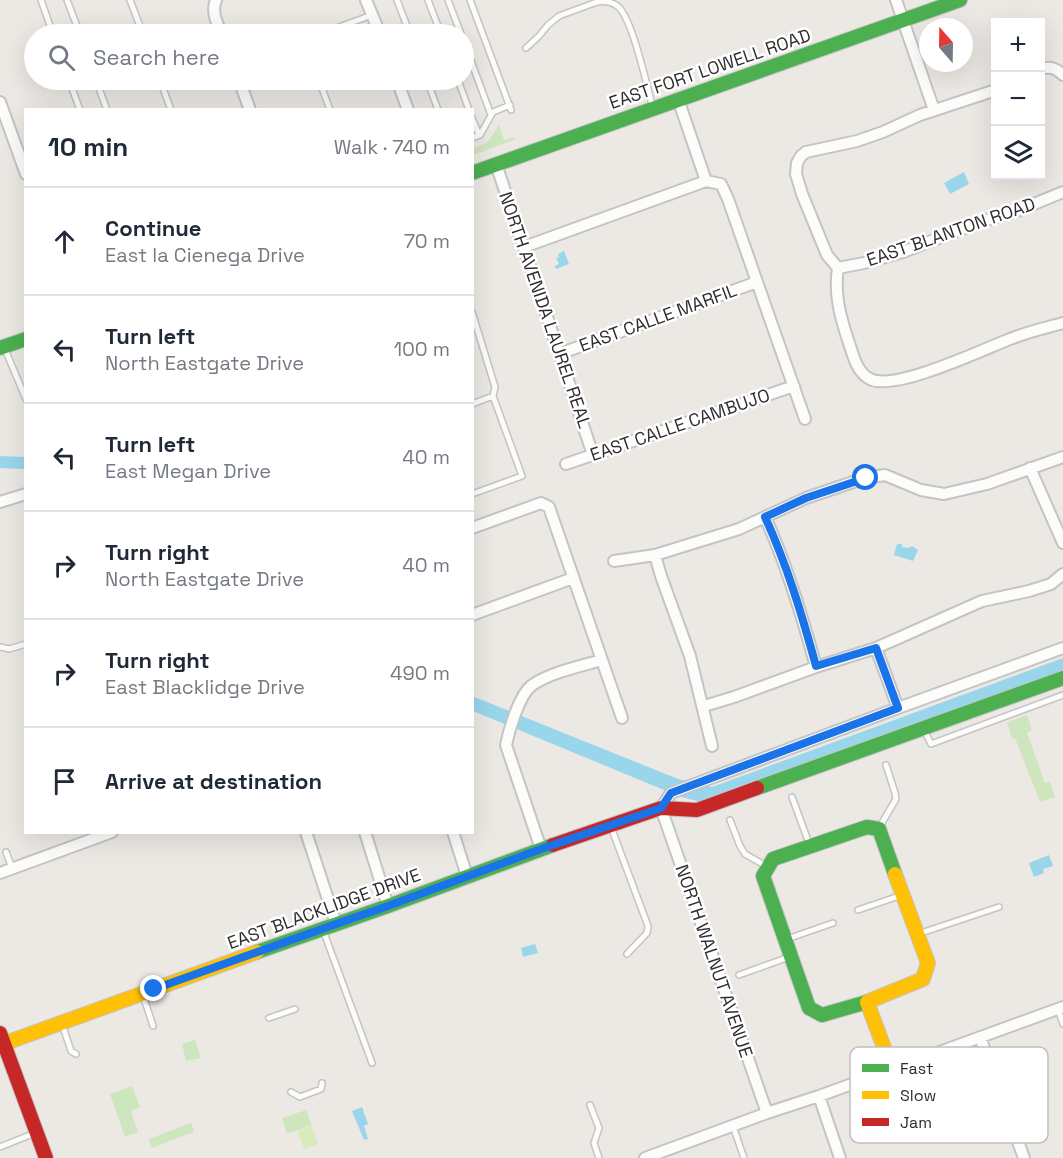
<!DOCTYPE html>
<html lang="en">
<head>
<meta charset="utf-8">
<style>
	body { margin:0; font-family:"Space Grotesk",sans-serif; background:#f6f6f7; color:#1f2937 }
	.controls { position:absolute; right:18px; top:18px; display:grid; overflow:hidden; border-radius:0px; box-shadow:0 6px 24px #0002 }
	.controls button { width:54px; height:54px; display:grid; place-items:center; padding:0; border:0; border-bottom:2px solid #e0e1e3; background:#fff; color:#1f2937; font:30px sans-serif }
	.compass { position:absolute; left:919px; top:18px; width:54px; height:54px; border-radius:50%; background:#fff; box-shadow:0 6px 24px #0002; rotate:340deg }
	.stop { position:absolute; width:18px; height:18px; margin:-14px; border:4px solid #1a73e8; border-radius:50%; background:#fff }
	.stop.end { background:#1a73e8; border-color:#fff; box-shadow:0 2px 6px #0008 }
	.list { margin:0; padding:0; list-style:none }
	h2 { display:flex; justify-content:space-between; align-items:center; height:78px; margin:0; padding:0 24px; font-size:26px }
	h2 small { font-size:20px; font-weight:400; color:#747a83 }
	.list li { display:grid; grid-template-columns:39px 1fr auto; gap:18px; align-items:center; box-sizing:border-box; height:108px; padding:0 24px; border-top:2px solid #e0e1e3 }
	.list b { display:block; font-size:22px; white-space:nowrap }
	.list p { margin:0; font-size:20px; white-space:nowrap; color:#747a83 }
	.list em { font-size:20px; font-style:normal; color:#747a83 }
	.icon { flex:none; width:33px; height:33px; fill:none; stroke:currentColor; stroke-width:2; stroke-linecap:round; stroke-linejoin:round }
	.map { position:relative; flex:none; width:1063px; height:1158px; overflow:hidden }
	.search { position:absolute; background:#fff; box-shadow:0 6px 24px #0002; left:24px; top:24px; width:450px; height:66px; display:flex; align-items:center; gap:15px; box-sizing:border-box; padding:0 21px; border-radius:33px; color:#747a83; font-size:22px }
	.panel { position:absolute; background:#fff; box-shadow:0 6px 24px #0002; left:24px; top:108px; width:450px; height:726px; border-radius:0px }
	.map>svg:first-child { display:block }
	.green { fill:#cee6be }
	.pitch { fill:#d9eabb }
	.water { fill:#99d6ec }
	.lines { fill:none; stroke-linecap:round; stroke-linejoin:round }
	.lane-casing { stroke:#c5c4c5; stroke-width:8 }
	.street-casing { stroke:#c5c4c5; stroke-width:14 }
	.fast-casing { stroke:#c5c4c5; stroke-width:16 }
	.slow-casing { stroke:#c5c4c5; stroke-width:16 }
	.jam-casing { stroke:#c5c4c5; stroke-width:16 }
	.lane { stroke:#fcfcfb; stroke-width:5 }
	.street { stroke:#fcfcfb; stroke-width:10 }
	.fast { stroke:#4caf50; stroke-width:14 }
	.slow { stroke:#ffc107; stroke-width:14 }
	.jam { stroke:#c62828; stroke-width:14 }
	.route { stroke:#1a73e8; stroke-width:8 }
	.labels { text-anchor:middle; stroke-width:5; stroke-linejoin:round; paint-order:stroke }
	.street-label { font-size:18px; fill:#2e2e2e; stroke:#fff }
	.key { fill:#fff; stroke:#c0c0c0; stroke-width:1.5 }
	.key-label { font-size:16px; fill:#2e2e2e }
</style>
</head>
<body>
<div class="map">
<svg width="1063" height="1158" viewBox="0 0 1063 1158">
	<rect width="100%" height="100%" fill="#ece8e4"/>
	<!-- green -->
	<path class="green" d="M 499,125 L 504,140 L 514,137 L 514,140 L 473,155 L 473,148 L 488,142 Z
		M 1027,715 L 1032,730 L 1027,733 L 1045,783 L 1050,782 L 1055,797 L 1040,802 L 1015,738 L 1012,739 L 1007,722 Z
		M 195,1040 L 201,1058 L 186,1061 L 182,1044 Z
		M 132,1086 L 140,1107 L 131,1111 L 138,1132 L 125,1137 L 110,1094 Z
		M 306,1110 L 312,1125 L 287,1134 L 282,1118 Z
		M 191,1123 L 194,1132 L 152,1148 L 149,1139 Z"/>
	<!-- pitch -->
	<path class="pitch" d="M 312,1126 L 318,1144 L 304,1149 L 298,1132 Z"/>
	<!-- water -->
	<path class="water" d="M 964,172 L 969,184 L 950,194 L 944,183 Z
		M 564,251 L 569,264 L 556,269 L 555,266 L 559,264 L 556,258 L 559,257 L 558,254 Z
		M 0,456 L 25,457 L 25,469 L 0,468 Z
		M 897,544 L 902,544 L 902,547 L 909,548 L 912,546 L 918,550 L 913,561 L 894,555 Z
		M 1063,658 L 1063,672 L 701,802 L 681,797 L 473,711 L 472,696 L 678,779 L 712,787 Z
		M 1049,855 L 1053,866 L 1043,869 L 1044,873 L 1034,877 L 1029,863 Z
		M 535,944 L 538,953 L 523,957 L 521,948 Z
		M 362,1107 L 368,1124 L 364,1126 L 368,1139 L 364,1140 L 352,1111 Z"/>
	<g class="lines">
		<defs>
			<path id="lane" d="M 41,0 L 53,34
				M 67,0 L 80,34
				M 130,0 L 143,34
				M 397,0 L 410,34
				M 428,0 L 441,34
				M 448,0 L 461,34
				M 470,0 L 511,110
				M 320,34 L 372,15
				M 464,42 L 491,115
				M 526,48 L 539,36 L 548,25 L 559,16 L 597,2 C 603,1 611,2 616,5 C 632,14 647,88 653,108
				M 69,80 L 80,110
				M 96,80 L 107,110
				M 160,80 L 171,110
				M 319,80 L 330,110
				M 427,80 L 438,110
				M 458,80 L 469,110
				M 472,118 L 479,135
				M 472,138 L 480,135 L 493,112 L 510,105
				M 472,312 L 495,387 L 493,396 L 522,476 L 472,494
				M 4,347 L 26,399
				M 472,404 L 493,396
				M 0,647 L 9,649 L 26,644
				M 924,730 L 931,744 L 1063,695
				M 792,797 L 810,846
				M 730,820 L 740,846 L 745,854 L 766,866
				M 611,827 L 648,926 L 647,933 L 627,954
				M 879,828 L 896,799 L 895,793 L 886,765
				M 6,852 L 12,868
				M 858,910 L 902,895
				M 323,930 L 372,1063
				M 918,934 L 999,907
				M 787,939 L 833,923
				M 739,975 L 789,957
				M 143,995 L 153,1026
				M 1058,1009 L 1063,1024
				M 269,1018 L 295,1009
				M 62,1024 L 71,1051 L 76,1054
				M 291,1092 L 300,1097 L 321,1089 L 322,1083
				M 590,1105 L 599,1128 L 594,1143 L 599,1158
				M 733,1126 L 744,1158
				M 0,1147 L 35,1133"/>
			<path id="street" d="M 216,0 C 211,12 217,23 222,34
				M 366,0 L 380,34
				M 896,0 L 934,110
				M 1040,69 C 1050,66 1056,68 1063,75
				M 239,80 L 250,110
				M 397,80 L 408,110
				M 678,99 L 706,181
				M 0,102 L 26,174
				M 496,164 L 593,455
				M 706,181 L 721,184 L 728,199 L 805,419
				M 524,247 L 706,181
				M 838,268 L 827,255 L 802,194 L 796,174 L 797,163 L 801,156 L 806,152 L 857,141 L 883,132 L 920,115 L 996,90
				M 838,268 C 834,293 840,316 848,340 C 853,354 856,372 870,379 C 894,392 984,349 1010,339 C 1027,332 1045,328 1063,323
				M 838,268 L 864,263 L 903,252 L 980,222 L 1017,211 L 1063,192
				M 559,354 L 757,282
				M 566,464 L 794,386
				M 1030,468 L 1063,543
				M 0,502 L 26,494
				M 765,517 C 787,565 802,615 816,667
				M 472,528 L 541,503 L 549,507 L 622,718
				M 655,555 L 661,576 L 690,656 L 712,746
				M 614,561 L 655,555 L 739,529 L 806,498 L 865,478 L 885,475 L 921,490 L 944,494 L 987,484 L 1063,457
				M 472,615 L 573,578
				M 876,648 L 898,708
				M 704,706 L 734,697 L 816,667 L 876,648 L 982,601 L 1029,591 L 1051,584 L 1063,574
				M 306,832 L 336,924
				M 365,832 L 388,906
				M 453,832 L 467,876
				M 541,849 L 506,745 C 509,730 519,696 531,686 C 548,673 581,666 602,660
				M 0,873 L 112,832
				M 980,1037 L 1024,1158
				M 819,1096 L 840,1158
				M 767,1113 L 661,808 L 671,793 L 898,708 L 1063,648
				M 645,1158 L 767,1113 L 819,1096 L 1063,1007"/>
			<path id="fast" d="M 472,173 L 960,0
				M 0,348 L 26,339
				M 757,788 L 1063,678
				M 257,952 L 388,906 L 553,845
				M 867,1002 L 822,1015 L 809,1008 L 763,876 L 773,859 L 867,827 L 879,829 L 895,874"/>
			<path id="slow" d="M 0,1045 L 257,952
				M 892,1069 L 867,1002 L 923,979 L 928,963 L 895,874"/>
			<path id="jam" d="M 553,845 L 661,808 L 697,810 L 757,788
				M 0,1033 L 46,1158"/>
		</defs>
		<!-- lane casing -->
		<use href="#lane" class="lane-casing"/>
		<!-- street casing -->
		<use href="#street" class="street-casing"/>
		<!-- fast casing -->
		<use href="#fast" class="fast-casing"/>
		<!-- slow casing -->
		<use href="#slow" class="slow-casing"/>
		<!-- jam casing -->
		<use href="#jam" class="jam-casing"/>
		<!-- lane -->
		<use href="#lane" class="lane"/>
		<!-- street -->
		<use href="#street" class="street"/>
		<!-- fast -->
		<use href="#fast" class="fast"/>
		<!-- slow -->
		<use href="#slow" class="slow"/>
		<!-- jam -->
		<use href="#jam" class="jam"/>
	</g>
	<g class="lines">
		<!-- route -->
		<path class="route" d="M 154,989 L 336,924 L 388,906 L 541,849 L 661,808 L 671,793 L 898,708 L 876,648 L 816,666 C 802,615 787,565 765,517 L 806,498 L 866,478"/>
	</g>
	<g class="labels">
		<!-- street labels -->
		<g class="street-label">
			<text transform="translate(710 69) rotate(-19)" y="6">EAST FORT LOWELL ROAD</text>
			<text transform="translate(951 232) rotate(-19)" y="6">EAST BLANTON ROAD</text>
			<text transform="translate(545 310) rotate(71)" y="6">NORTH AVENIDA LAUREL REAL</text>
			<text transform="translate(658 318) rotate(-20)" y="6">EAST CALLE MARFIL</text>
			<text transform="translate(680 425) rotate(-19)" y="6">EAST CALLE CAMBUJO</text>
			<text transform="translate(324 909) rotate(-20)" y="6">EAST BLACKLIDGE DRIVE</text>
			<text transform="translate(714 961) rotate(71)" y="6">NORTH WALNUT AVENUE</text>
		</g>
	</g>
	<!-- legend -->
	<rect x="850" y="1047" width="198" height="96" rx="9" class="key"/>
	<rect x="862" y="1064" width="27" height="8" fill="#4caf50"/>
	<rect x="862" y="1091" width="27" height="8" fill="#ffc107"/>
	<rect x="862" y="1118" width="27" height="8" fill="#c62828"/>
	<g class="key-label">
		<text x="900" y="1074">Fast</text>
		<text x="900" y="1101">Slow</text>
		<text x="900" y="1128">Jam</text>
	</g>
</svg>
<div class="controls">
<button>+</button>
<button>−</button>
<button><svg class="icon" aria-label="layers" viewBox="0 0 24 24"><path d="M12 4l9 5-9 5-9-5zM3 14l9 5 9-5"/></svg></button>
</div>
<svg class="compass" viewBox="-18 -18 36 36"><path d="M0-13l5 13h-10z" fill="#e53935"/><path d="M0 13l5-13h-10z" fill="#747a83"/></svg>
<div class="stop" style="left:866px;top:478px"></div>
<div class="stop end" style="left:154px;top:989px"></div>
<div class="search"><svg class="icon" aria-label="search" viewBox="0 0 24 24"><circle cx="10" cy="10" r="6"/><path d="M15 15l6 6"/></svg>Search here</div>
<section class="panel">
<h2>10 min<small>Walk · 740 m</small></h2>
<ul class="list">
<li><svg class="icon" aria-label="ahead" viewBox="0 0 24 24"><path d="M12 20V5M6 11l6-6 6 6"/></svg><div><b>Continue</b><p>East la Cienega Drive</p></div><em>70 m</em></li>
<li><svg class="icon" aria-label="left" viewBox="0 0 24 24"><path d="M17 20v-9H6M10 6l-5 5 5 5"/></svg><div><b>Turn left</b><p>North Eastgate Drive</p></div><em>100 m</em></li>
<li><svg class="icon" aria-label="left" viewBox="0 0 24 24"><path d="M17 20v-9H6M10 6l-5 5 5 5"/></svg><div><b>Turn left</b><p>East Megan Drive</p></div><em>40 m</em></li>
<li><svg class="icon" aria-label="right" viewBox="0 0 24 24"><path d="M7 20v-9h11M14 6l5 5-5 5"/></svg><div><b>Turn right</b><p>North Eastgate Drive</p></div><em>40 m</em></li>
<li><svg class="icon" aria-label="right" viewBox="0 0 24 24"><path d="M7 20v-9h11M14 6l5 5-5 5"/></svg><div><b>Turn right</b><p>East Blacklidge Drive</p></div><em>490 m</em></li>
<li><svg class="icon" aria-label="arrive" viewBox="0 0 24 24"><path d="M6 21V4h12l-3 4 3 4H6"/></svg><div><b>Arrive at destination</b></div></li>
</ul>
</section>
</div>
</body>
</html>
